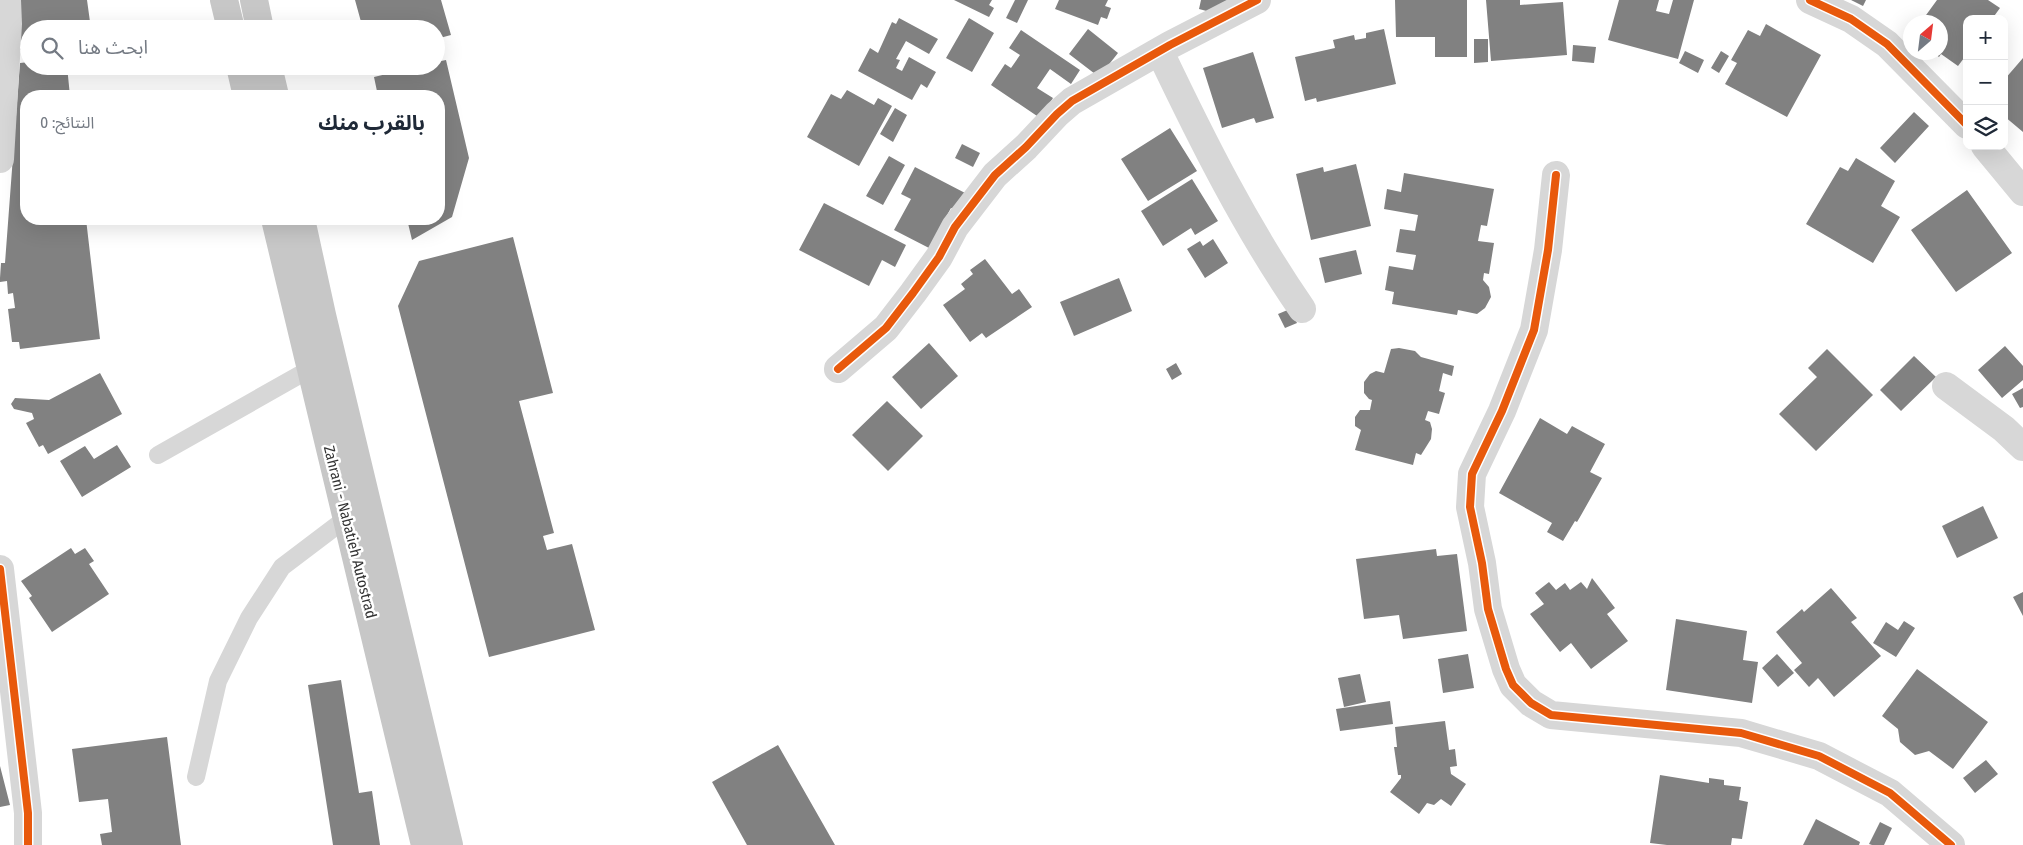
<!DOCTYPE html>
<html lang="ar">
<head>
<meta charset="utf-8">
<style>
	body { margin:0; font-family:"Fira Sans Condensed","Noto Sans Arabic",sans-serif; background:#f6f6f7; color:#1f2937; direction:rtl }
	.controls { position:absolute; right:15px; top:15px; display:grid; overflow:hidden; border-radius:10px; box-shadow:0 5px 20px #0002 }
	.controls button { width:45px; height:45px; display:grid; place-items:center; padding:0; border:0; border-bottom:1px solid #e0e1e3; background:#fff; color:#1f2937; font:25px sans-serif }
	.compass { position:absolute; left:1903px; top:15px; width:45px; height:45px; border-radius:50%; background:#fff; box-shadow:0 5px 20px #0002; rotate:28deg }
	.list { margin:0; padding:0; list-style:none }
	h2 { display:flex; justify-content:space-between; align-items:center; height:65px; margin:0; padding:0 20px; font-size:21px }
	h2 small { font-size:16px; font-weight:400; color:#747a83 }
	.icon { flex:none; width:28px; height:28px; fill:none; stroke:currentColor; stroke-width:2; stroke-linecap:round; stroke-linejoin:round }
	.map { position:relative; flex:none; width:2023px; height:845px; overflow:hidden; direction:ltr }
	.search { position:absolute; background:#fff; box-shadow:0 5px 20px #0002; left:20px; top:20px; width:425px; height:55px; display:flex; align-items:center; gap:12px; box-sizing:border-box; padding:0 18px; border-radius:28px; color:#747a83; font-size:19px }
	.panel { position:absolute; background:#fff; box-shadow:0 5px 20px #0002; left:20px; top:90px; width:425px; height:135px; border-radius:20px; direction:rtl }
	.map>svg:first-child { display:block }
	.building { fill:#818181 }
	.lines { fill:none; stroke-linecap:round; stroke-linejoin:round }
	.service { stroke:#d7d7d7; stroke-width:18 }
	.minor { stroke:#d7d7d7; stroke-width:28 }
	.trunk { stroke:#c7c7c7; stroke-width:28 }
	.cycleway-casing { stroke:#fff; stroke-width:11 }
	.cycleway { stroke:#e8590c; stroke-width:8 }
	.labels { text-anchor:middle; stroke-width:5; stroke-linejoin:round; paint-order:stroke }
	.street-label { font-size:15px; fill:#333; stroke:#fff }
</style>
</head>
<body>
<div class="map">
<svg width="2023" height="845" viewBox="0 0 2023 845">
	<rect width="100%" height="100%" fill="#fff"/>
	<!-- building -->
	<path class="building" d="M 10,0 L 87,0 L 91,29 L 29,29 L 29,49 L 9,51 Z
		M 355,0 L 441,0 L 451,35 L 436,39 L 436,29 L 363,29 Z
		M 954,0 L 992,0 L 989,5 L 994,8 L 989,17 Z
		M 1015,0 L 1028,0 L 1017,23 L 1006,18 Z
		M 1059,0 L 1108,0 L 1105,6 L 1111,8 L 1107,19 L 1101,17 L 1098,25 L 1055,9 Z
		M 1201,0 L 1228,0 L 1214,13 L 1199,9 Z
		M 1395,0 L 1467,0 L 1467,57 L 1435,57 L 1435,37 L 1396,37 Z
		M 1486,0 L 1520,0 L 1520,5 L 1563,2 L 1567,55 L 1491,61 Z
		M 1619,0 L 1659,0 L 1656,11 L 1669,14 L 1673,0 L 1694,0 L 1678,59 L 1608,40 Z
		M 1851,0 L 1866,0 L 1863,6 Z
		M 1937,0 L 1988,0 L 2000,8 L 1992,19 L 1967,19 L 1967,54 L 1958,66 L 1941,54 L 1939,57 L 1933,52 L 1940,52 L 1940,22 L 1921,22 Z
		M 899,18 L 938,39 L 929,54 L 906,41 L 896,59 L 900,60 L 896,68 L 902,71 L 909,57 L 936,72 L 927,88 L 921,84 L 912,100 L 858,71 L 870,48 L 878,53 L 892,22 L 896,24 Z
		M 969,18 L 994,33 L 972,72 L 946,58 Z
		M 1766,24 L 1821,55 L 1787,117 L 1725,84 L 1737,63 L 1731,60 L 1748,30 L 1760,36 Z
		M 1088,29 L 1118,53 L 1099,77 L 1069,54 Z
		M 1384,29 L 1396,84 L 1317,102 L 1316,98 L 1305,101 L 1295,57 L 1335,48 L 1333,40 L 1354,35 L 1355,40 L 1366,38 L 1366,33 Z
		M 1021,30 L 1080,70 L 1071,84 L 1050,69 L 1037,88 L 1053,98 L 1040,118 L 991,85 L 1005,64 L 1011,68 L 1020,55 L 1009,48 Z
		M 1474,39 L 1488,39 L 1488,62 L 1474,63 Z
		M 1573,45 L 1596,47 L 1594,63 L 1572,61 Z
		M 1685,51 L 1704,60 L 1698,73 L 1679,63 Z
		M 1721,51 L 1729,56 L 1719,73 L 1711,68 Z
		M 1253,52 L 1274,118 L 1256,123 L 1254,118 L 1222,128 L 1203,68 Z
		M 2023,58 L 2023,132 L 2004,116 L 2004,80 Z
		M 446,60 L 469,158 L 452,217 L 412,240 L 407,219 L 439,219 L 439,96 L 378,96 L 374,77 L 420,66 L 436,66 L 436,62 Z
		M 29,62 L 29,66 L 67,66 L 70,96 L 26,96 L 26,219 L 86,219 L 100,339 L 20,349 L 19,342 L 12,342 L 8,309 L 15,308 L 13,293 L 8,294 L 7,281 L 0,282 L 0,278 L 1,263 L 5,263 L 20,63 Z
		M 847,90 L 874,105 L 878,98 L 892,106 L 859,166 L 807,137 L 831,94 L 841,99 Z
		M 895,108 L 907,115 L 893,142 L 880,134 Z
		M 1914,112 L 1929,126 L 1895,163 L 1880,148 Z
		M 1170,128 L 1197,171 L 1148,201 L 1121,159 Z
		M 962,144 L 980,153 L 973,167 L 955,158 Z
		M 889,156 L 905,165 L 883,205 L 866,196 Z
		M 1856,158 L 1895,181 L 1881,206 L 1900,217 L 1873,263 L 1806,224 L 1840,167 L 1848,171 Z
		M 1356,164 L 1371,226 L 1311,240 L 1296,174 L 1323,167 L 1324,172 Z
		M 915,167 L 967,194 L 958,211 L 951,208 L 929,248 L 894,230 L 911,199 L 901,194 Z
		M 1404,173 L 1494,189 L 1487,226 L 1481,225 L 1478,241 L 1494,243 L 1489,274 L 1484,273 L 1483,280 L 1489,287 L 1491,297 L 1485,308 L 1477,314 L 1458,310 L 1457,315 L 1392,304 L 1394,292 L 1385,290 L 1389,266 L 1413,270 L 1416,255 L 1396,252 L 1400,229 L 1415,231 L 1418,215 L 1384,209 L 1387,189 L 1401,192 Z
		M 1192,179 L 1218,221 L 1195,235 L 1191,228 L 1163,246 L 1141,211 Z
		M 1967,190 L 2012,253 L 1956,292 L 1911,230 Z
		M 824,203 L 906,245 L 895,267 L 882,260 L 869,286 L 799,250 Z
		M 513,237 L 553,393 L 519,401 L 554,533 L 543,536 L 547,550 L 572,544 L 595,630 L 489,657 L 398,306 L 419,261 Z
		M 1213,239 L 1228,263 L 1205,278 L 1187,249 L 1200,241 L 1203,246 Z
		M 1356,250 L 1362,274 L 1325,283 L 1319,258 Z
		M 985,259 L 1012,294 L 1019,289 L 1032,307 L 986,338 L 982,333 L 970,342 L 943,305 L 965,289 L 961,284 L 973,274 L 970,270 Z
		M 1119,278 L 1132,311 L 1074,336 L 1060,302 Z
		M 1290,309 L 1297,323 L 1285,328 L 1278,314 Z
		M 929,343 L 958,376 L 921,409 L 892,377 Z
		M 2005,346 L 2023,366 L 2023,380 L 2002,398 L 1978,370 Z
		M 1399,348 L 1415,351 L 1421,357 L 1454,366 L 1452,376 L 1443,373 L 1439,391 L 1445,393 L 1439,414 L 1428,411 L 1425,420 L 1430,422 L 1432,429 L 1431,439 L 1421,455 L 1416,453 L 1413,465 L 1355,450 L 1361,430 L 1355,426 L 1355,417 L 1360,410 L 1370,410 L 1372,400 L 1369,399 L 1364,393 L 1364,382 L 1370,374 L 1376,371 L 1384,373 L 1391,349 Z
		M 1827,349 L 1873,395 L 1816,451 L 1779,414 L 1817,377 L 1808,368 Z
		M 1914,356 L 1936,377 L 1901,411 L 1880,390 Z
		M 1176,363 L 1182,374 L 1172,380 L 1166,369 Z
		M 100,373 L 122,414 L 48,454 L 43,445 L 39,447 L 26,423 L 34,419 L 32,413 L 14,409 L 11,404 L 15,398 L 49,400 Z
		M 2023,388 L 2023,407 L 2020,408 L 2012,394 Z
		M 887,401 L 923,436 L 888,471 L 852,435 Z
		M 1540,418 L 1567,434 L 1572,426 L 1605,444 L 1590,472 L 1602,478 L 1580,517 L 1577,522 L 1575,521 L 1563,541 L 1547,532 L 1552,523 L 1499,493 Z
		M 117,445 L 131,467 L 82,497 L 60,461 L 85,446 L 94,459 Z
		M 1983,506 L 1998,538 L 1957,558 L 1942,526 Z
		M 71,548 L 75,554 L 85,548 L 94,561 L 89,564 L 109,594 L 52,632 L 29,598 L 32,596 L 21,581 Z
		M 1436,549 L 1437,556 L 1457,554 L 1467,631 L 1403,639 L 1399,615 L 1364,619 L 1356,559 Z
		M 1592,578 L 1615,608 L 1607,614 L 1628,641 L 1591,669 L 1571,643 L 1560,652 L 1530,614 L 1544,604 L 1535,593 L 1549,582 L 1556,590 L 1565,583 L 1570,590 L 1581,582 L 1587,589 Z
		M 1831,588 L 1857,618 L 1851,622 L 1881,656 L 1834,697 L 1818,678 L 1809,687 L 1794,670 L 1802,663 L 1776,632 L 1802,609 L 1804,612 Z
		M 2023,592 L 2023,616 L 2013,597 Z
		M 1676,619 L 1747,631 L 1743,660 L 1758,662 L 1752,703 L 1666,690 Z
		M 1904,621 L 1915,628 L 1896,657 L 1873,643 L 1886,622 L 1898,630 Z
		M 1468,654 L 1474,688 L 1443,693 L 1438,659 Z
		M 1777,654 L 1794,673 L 1778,687 L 1762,668 Z
		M 1917,669 L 1988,722 L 1953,769 L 1929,751 L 1915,755 L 1900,742 L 1898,729 L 1882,716 Z
		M 1360,674 L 1366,702 L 1344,707 L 1338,678 Z
		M 341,680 L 359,793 L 372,791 L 380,845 L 333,845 L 308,685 Z
		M 1390,701 L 1393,724 L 1340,731 L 1336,709 Z
		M 1445,721 L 1449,750 L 1455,749 L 1457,766 L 1450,767 L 1451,774 L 1466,784 L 1451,806 L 1441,799 L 1434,805 L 1427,803 L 1419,814 L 1390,792 L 1401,778 L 1401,775 L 1398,775 L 1394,747 L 1397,747 L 1395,727 Z
		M 167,737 L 181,845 L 102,845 L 100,834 L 112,832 L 108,799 L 79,802 L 72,749 Z
		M 778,745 L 835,845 L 747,845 L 712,782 Z
		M 1986,760 L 1998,774 L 1975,793 L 1963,778 Z
		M 0,766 L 10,805 L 0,807 Z
		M 1660,775 L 1709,783 L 1709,778 L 1724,780 L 1724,785 L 1741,787 L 1739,800 L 1748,802 L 1742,839 L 1732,838 L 1731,845 L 1667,845 L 1650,843 Z
		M 1816,819 L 1860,842 L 1859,845 L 1803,845 Z
		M 1880,822 L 1892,828 L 1884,845 L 1872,845 L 1869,844 Z"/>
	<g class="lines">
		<!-- service -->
		<path class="service" d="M 158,455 L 310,369
			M 196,777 L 218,681 L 249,618 L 282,567 L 348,517"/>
		<!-- minor -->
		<path class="minor" d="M 1810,0 L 1851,19 L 1887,44 L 1967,125
			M 1160,52 C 1202,140 1246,228 1302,309
			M 1985,146 L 2023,192
			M 0,159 L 8,24 L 7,0
			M 1556,175 L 1548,250 L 1534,330 L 1502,411 L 1472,474 L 1470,507 L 1482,563 L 1488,609 L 1506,669 L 1513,685 L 1531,703 L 1551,715 L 1741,733 L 1819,756 L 1890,793 L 1951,845
			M 838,369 L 886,328 L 913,293 L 939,257 L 955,227 L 995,175 L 1026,147 L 1057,114 L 1072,101 L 1170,45 L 1257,0
			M 1946,386 L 2004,429 L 2023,447
			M 0,569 L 28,813 L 28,845"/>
		<!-- trunk -->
		<path class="trunk" d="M 224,0 L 231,29
			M 254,0 L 260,29
			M 240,66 L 247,96
			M 268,66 L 275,96
			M 275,219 L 425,845
			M 301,219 L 322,315 L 449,845"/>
		<defs>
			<path id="cycleway" d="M 1810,0 L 1851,19 L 1887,44 L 1967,125
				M 1556,175 L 1548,250 L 1534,330 L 1502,411 L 1472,474 L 1470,507 L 1482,563 L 1488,609 L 1506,669 L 1513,685 L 1531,703 L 1551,715 L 1741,733 L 1819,756 L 1890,793 L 1951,845
				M 838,369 L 886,328 L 913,293 L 939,257 L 955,227 L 995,175 L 1026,147 L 1057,114 L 1072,101 L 1170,45 L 1257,0
				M 0,569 L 28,813 L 28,845"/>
		</defs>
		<!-- cycleway casing -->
		<use href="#cycleway" class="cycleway-casing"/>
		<!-- cycleway -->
		<use href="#cycleway" class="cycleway"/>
	</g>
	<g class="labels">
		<!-- street labels -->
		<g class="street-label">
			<text transform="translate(350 532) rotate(76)" y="5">Zahrani - Nabatieh Autostrad</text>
		</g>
	</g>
</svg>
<div class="controls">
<button>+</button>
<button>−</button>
<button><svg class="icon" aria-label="layers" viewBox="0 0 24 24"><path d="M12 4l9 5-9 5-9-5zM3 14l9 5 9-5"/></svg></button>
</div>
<svg class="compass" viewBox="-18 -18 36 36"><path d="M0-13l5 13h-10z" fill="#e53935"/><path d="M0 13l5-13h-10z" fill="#747a83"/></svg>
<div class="search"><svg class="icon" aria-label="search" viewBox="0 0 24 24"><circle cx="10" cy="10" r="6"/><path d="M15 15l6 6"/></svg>ابحث هنا</div>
<section class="panel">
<h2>بالقرب منك<small>النتائج: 0</small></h2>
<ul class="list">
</ul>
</section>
</div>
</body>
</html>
